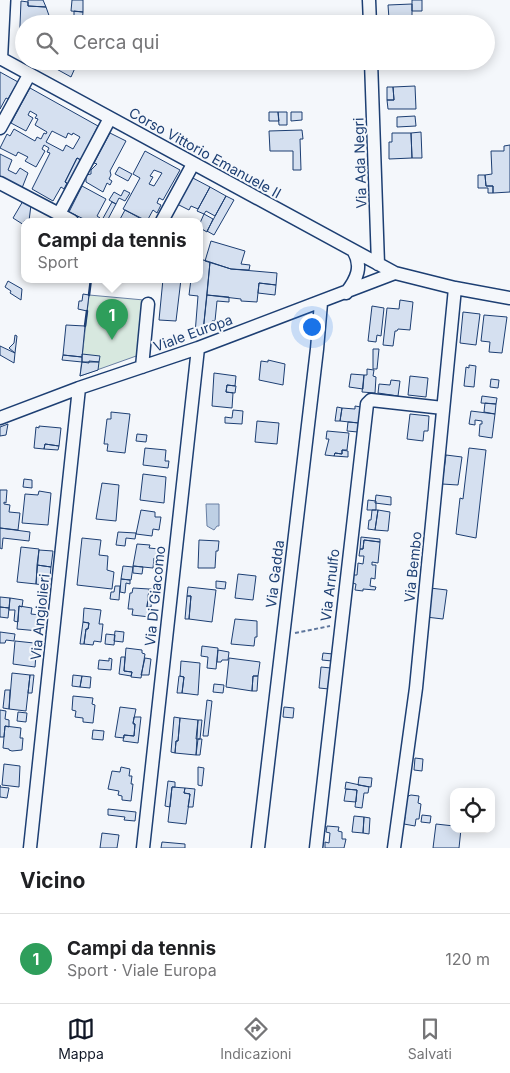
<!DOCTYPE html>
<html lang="it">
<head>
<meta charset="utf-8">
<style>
	body { margin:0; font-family:Inter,sans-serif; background:#f6f6f6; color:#202124 }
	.controls { position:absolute; right:15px; bottom:15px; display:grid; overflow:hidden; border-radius:10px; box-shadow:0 2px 12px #0003 }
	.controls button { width:45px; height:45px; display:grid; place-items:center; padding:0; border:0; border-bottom:1px solid #e0e0e0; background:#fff; color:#202124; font:25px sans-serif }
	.you { position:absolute; left:311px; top:326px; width:18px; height:18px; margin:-12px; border:4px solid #fff; border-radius:50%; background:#1a73e8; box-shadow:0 0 0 8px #1a73e833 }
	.badge { display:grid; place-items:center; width:32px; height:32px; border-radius:50%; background:#111827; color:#fff; font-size:16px; font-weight:700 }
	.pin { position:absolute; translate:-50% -41px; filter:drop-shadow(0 1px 2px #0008) }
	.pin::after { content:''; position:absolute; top:26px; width:18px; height:15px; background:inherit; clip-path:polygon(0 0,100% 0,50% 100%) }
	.popup { position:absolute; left:21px; top:218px; width:182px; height:65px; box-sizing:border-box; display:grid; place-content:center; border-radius:10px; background:#fff; filter:drop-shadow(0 1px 4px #0005); font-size:16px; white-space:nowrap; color:#757577 }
	.popup b { font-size:19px; color:#202124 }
	.popup::after { content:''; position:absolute; left:50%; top:100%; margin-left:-10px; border:10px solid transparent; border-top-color:#fff }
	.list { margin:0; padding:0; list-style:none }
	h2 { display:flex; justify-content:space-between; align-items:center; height:65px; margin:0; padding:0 20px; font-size:21px }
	h2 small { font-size:16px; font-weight:400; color:#757577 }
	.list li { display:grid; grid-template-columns:32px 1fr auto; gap:15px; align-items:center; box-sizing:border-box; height:90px; padding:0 20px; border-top:1px solid #e0e0e0 }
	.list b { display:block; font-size:19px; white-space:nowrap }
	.list p { margin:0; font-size:16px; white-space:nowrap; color:#757577 }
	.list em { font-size:16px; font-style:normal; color:#757577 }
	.icon { flex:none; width:28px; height:28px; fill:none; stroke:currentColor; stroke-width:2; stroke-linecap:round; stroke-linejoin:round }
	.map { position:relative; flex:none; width:510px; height:848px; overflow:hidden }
	.search { position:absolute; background:#fff; box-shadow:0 2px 12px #0003; left:15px; right:15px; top:15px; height:55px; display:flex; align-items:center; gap:12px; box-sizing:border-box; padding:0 18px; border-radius:28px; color:#757577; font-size:19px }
	.sheet { height:155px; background:#fff }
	nav { display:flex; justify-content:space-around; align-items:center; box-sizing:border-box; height:70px; border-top:1px solid #e0e0e0; background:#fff; font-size:14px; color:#757577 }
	nav a { display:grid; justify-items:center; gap:2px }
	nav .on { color:#111827 }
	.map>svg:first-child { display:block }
	.green { fill:#d7e8df; stroke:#687fa3 }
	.water { fill:#bed0e5; stroke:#687fa3 }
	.building { fill:#d5e0f0; stroke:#1d3f73; fill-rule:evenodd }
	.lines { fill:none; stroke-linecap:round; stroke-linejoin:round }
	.minor-casing { stroke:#1d3f73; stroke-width:15 }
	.path { stroke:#5e769c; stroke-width:2; stroke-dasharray:4 2.5; stroke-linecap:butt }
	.minor { stroke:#f4f7fb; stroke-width:12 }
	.wall { stroke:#1d3f73; stroke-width:2.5 }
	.labels { text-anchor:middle; stroke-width:4; stroke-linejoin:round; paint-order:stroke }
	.street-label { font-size:14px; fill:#1d3f73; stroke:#f4f7fb }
</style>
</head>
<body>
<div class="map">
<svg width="510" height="848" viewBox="0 0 510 848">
	<rect width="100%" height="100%" fill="#f4f7fb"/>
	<!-- green -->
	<path class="green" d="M 89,295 L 144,300 L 139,355 L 80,376 Z"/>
	<!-- water -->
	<path class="water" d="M 206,504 L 219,504 L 219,526 L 217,526 L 214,530 L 207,526 Z"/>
	<!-- building -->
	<path class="building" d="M 28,0 L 43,0 L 46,7 L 28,6 Z
		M 72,0 L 83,0 L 83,12 L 71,11 Z
		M 412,0 L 422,0 L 422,11 L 412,11 Z
		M 21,1 L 28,2 L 28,6 L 46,7 L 52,24 L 24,24 L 24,49 L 19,49 Z
		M 412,4 L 412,20 L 406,21 L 406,24 L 393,24 L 392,18 L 389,19 L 388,5 Z
		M 74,11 L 83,12 L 82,24 L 74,23 Z
		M 42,61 L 76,61 L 75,68 L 71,77 Z
		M 0,72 L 18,82 L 8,99 L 6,98 L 0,109 Z
		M 415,86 L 416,109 L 388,109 L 387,100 L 394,100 L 393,87 Z
		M 387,87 L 393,87 L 394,100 L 387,100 Z
		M 30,88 L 98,126 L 81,160 L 77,158 L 65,182 L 67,183 L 64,189 L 61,187 L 53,201 L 32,189 L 50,153 L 47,152 L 49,148 L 44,145 L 42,149 L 45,151 L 36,167 L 25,161 L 28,157 L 18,152 L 16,156 L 0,148 L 7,134 L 10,136 L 14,129 L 35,141 L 37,137 L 41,139 L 44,133 L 46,134 L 47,132 L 35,125 L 38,119 L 35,118 L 37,115 L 30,111 L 28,115 L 33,118 L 26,131 L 11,123 ZM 52,131 L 66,138 L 68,133 L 72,135 L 73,133 L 80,137 L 73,149 L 66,145 L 63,151 L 46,142 Z
		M 269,112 L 278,112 L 279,121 L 269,121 Z
		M 278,112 L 287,112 L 287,125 L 279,125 Z
		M 291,112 L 302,112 L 302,120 L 291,121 Z
		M 415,116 L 416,126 L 397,127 L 397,117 Z
		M 302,130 L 303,139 L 300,139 L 301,170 L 293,170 L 293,151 L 270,151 L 269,131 Z
		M 421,132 L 422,158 L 412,158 L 411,133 Z
		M 110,133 L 126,141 L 110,171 L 111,175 L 109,179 L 112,181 L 110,185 L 107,183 L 103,192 L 86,182 L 86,175 L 91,174 L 91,170 L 97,164 L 94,163 Z
		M 392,133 L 411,133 L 412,158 L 389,159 L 389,142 L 392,142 Z
		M 510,145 L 510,192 L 493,193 L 493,186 L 486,186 L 485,175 L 492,174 L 491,151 L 504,151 L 504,146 Z
		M 145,151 L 180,170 L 163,200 L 159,198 L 157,203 L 161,205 L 157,213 L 153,210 L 147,221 L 123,209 L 140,178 L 133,174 ZM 154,170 L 162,173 L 154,186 L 149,184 L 153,177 L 150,176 Z
		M 0,154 L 12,160 L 8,170 L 16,174 L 20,168 L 28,173 L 22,188 L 0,176 Z
		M 77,158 L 81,160 L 68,184 L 65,182 Z
		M 119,167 L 132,174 L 128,181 L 115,174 Z
		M 478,175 L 485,175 L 486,186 L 493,186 L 493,193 L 488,193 L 488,188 L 478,188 Z
		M 191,177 L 210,187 L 198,209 L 191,206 L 189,210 L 177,204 Z
		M 82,186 L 106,199 L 97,216 L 100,218 L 98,221 L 88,221 L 69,212 Z
		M 210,187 L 226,196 L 215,216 L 206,211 L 204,214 L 197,211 Z
		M 124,190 L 130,193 L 125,201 L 119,198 L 116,204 L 109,200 L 114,192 L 121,196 Z
		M 226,196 L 234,200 L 214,235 L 207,231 Z
		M 23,201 L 31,205 L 29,221 L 24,221 L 24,225 L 13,218 Z
		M 112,202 L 116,204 L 107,221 L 103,221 L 102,220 Z
		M 125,210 L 145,221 L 119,221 Z
		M 204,214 L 213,219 L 207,232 L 200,228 L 200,223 Z
		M 211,241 L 245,251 L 241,264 L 250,265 L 249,270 L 231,269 L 205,261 Z
		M 200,259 L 210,262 L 203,332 L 195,334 L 198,296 L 189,295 L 191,279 L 200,279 Z
		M 210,262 L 231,269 L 277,273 L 276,285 L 259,283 L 257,302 L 241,301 L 241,299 L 207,295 Z
		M 163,279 L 181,279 L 176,321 L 159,320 Z
		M 8,281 L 22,289 L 21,300 L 10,293 L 11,291 L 5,287 Z
		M 259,283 L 276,285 L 275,295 L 258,293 Z
		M 83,294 L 89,295 L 87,311 L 78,309 L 79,301 L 82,301 Z
		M 207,295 L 229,297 L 229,302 L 217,301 L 215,321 L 212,321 L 211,329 L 203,332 Z
		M 400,300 L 413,302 L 410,330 L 398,329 L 397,331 L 395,331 L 393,346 L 383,345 L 387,308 L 399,309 Z
		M 372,306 L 384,308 L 381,336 L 377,335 L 376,342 L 368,341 Z
		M 463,312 L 480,314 L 476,345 L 460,343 Z
		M 484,315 L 507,317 L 502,353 L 489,352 L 490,342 L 481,341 Z
		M 66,325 L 85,326 L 82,357 L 63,355 Z
		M 15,335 L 17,336 L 15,353 L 9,348 L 14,343 Z
		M 0,346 L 15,353 L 14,363 L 0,355 Z
		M 373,349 L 379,349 L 377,369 L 373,369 Z
		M 82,354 L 100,356 L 99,362 L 82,362 Z
		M 63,355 L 82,357 L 82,362 L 62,360 Z
		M 268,360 L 285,364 L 283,385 L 259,380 L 261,361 L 268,362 Z
		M 89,361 L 99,362 L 98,370 L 80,376 L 82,362 L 89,363 Z
		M 469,365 L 476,366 L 474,387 L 464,386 L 466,367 L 469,368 Z
		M 367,369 L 374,370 L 373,376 L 376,377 L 375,393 L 362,392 L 364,375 L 367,375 Z
		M 214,373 L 236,376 L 235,386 L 227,385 L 226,392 L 233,393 L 232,408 L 212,406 Z
		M 351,374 L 364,375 L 363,389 L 349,387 Z
		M 410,376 L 428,378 L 426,397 L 408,395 Z
		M 491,379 L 499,380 L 498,388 L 490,387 Z
		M 391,380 L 400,381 L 398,396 L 378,393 L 379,384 L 390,385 Z
		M 227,385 L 236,386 L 235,393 L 226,392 Z
		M 482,396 L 497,398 L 496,404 L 481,403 Z
		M 485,403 L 496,404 L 495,414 L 484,412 Z
		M 355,406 L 361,407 L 359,423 L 340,421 L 342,408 L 355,409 Z
		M 337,407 L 342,408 L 340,421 L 335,421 Z
		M 233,410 L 243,411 L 242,424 L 225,423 L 225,417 L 232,418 Z
		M 471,411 L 495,414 L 492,438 L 479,436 L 480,424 L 482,424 L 482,421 L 475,420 L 475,425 L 469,424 Z
		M 111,412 L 130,414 L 125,453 L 107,451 L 108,444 L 104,444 L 107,419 L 111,419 Z
		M 410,414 L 429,416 L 428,431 L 424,431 L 423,441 L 407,439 Z
		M 257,421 L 279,423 L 277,444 L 255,442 Z
		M 348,422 L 359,423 L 358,432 L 347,431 Z
		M 8,424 L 6,435 L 0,436 L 0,427 Z
		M 39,426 L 61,428 L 59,446 L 45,444 L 44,449 L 34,448 L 36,427 L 39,428 Z
		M 327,431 L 349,433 L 347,450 L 342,450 L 342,454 L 335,453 L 334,456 L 325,455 L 329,439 L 326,439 Z
		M 137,434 L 147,435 L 146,442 L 136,441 Z
		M 45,444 L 59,446 L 58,450 L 44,449 Z
		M 145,448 L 166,450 L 165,461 L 169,461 L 168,468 L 143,465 Z
		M 469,448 L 486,450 L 476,538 L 456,534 L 460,498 L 463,499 Z
		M 342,450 L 348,451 L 348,457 L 334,456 L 335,453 L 342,454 Z
		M 446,455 L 462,457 L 458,485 L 442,484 Z
		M 143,474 L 166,477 L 164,503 L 140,500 Z
		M 24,479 L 32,480 L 32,488 L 23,487 Z
		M 102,483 L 119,485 L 116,521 L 96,519 Z
		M 0,490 L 7,490 L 6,503 L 4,502 L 4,504 L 10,505 L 9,512 L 20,513 L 18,530 L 0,528 Z
		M 39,491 L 51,493 L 48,525 L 22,523 L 25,494 L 38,495 Z
		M 376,495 L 391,497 L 391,505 L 375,503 Z
		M 368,500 L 376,501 L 376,510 L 367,510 Z
		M 141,510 L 155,512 L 155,517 L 161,517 L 159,530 L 153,529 L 152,536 L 136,534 Z
		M 372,510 L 378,510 L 375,530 L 368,529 L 369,520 L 371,520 Z
		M 378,510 L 390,512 L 388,531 L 375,530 Z
		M 0,528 L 30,532 L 29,541 L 3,538 L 2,549 L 0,548 Z
		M 118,532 L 136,533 L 135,539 L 126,538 L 125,546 L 116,545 Z
		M 361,537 L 380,539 L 380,542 L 364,540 L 363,549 L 360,549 Z
		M 82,538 L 101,540 L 99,555 L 108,556 L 107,570 L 114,572 L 112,589 L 77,585 Z
		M 199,540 L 219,541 L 218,551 L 216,551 L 215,568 L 198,568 Z
		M 364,540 L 380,542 L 378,563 L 372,562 L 372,565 L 376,565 L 375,579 L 371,578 L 370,586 L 376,587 L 375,590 L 363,589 L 363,591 L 355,590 L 356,584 L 352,583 L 353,575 L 357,575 L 358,563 L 363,564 L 364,556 L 359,556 L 360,549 L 363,549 Z
		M 137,544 L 150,545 L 149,548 L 159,549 L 158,558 L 154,558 L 153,568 L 133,566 Z
		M 21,547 L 39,549 L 36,584 L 17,582 Z
		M 39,550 L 53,551 L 51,567 L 37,565 Z
		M 37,565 L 51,567 L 49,586 L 36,584 Z
		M 123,566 L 133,567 L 131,580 L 121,579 Z
		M 133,566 L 143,567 L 142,574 L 133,573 Z
		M 238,574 L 256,576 L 253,600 L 235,598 Z
		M 121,579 L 130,580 L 130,584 L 126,583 L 125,593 L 120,592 Z
		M 216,581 L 226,582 L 225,589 L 216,588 Z
		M 115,586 L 120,586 L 119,600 L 110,599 L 111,592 L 114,592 Z
		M 188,587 L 216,590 L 212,622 L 189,619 L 191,596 L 187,596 Z
		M 133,588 L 149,589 L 147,607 L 151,607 L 150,617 L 132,615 L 133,609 L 128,609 L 130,593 L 132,593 Z
		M 430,588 L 447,590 L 443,619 L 426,617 Z
		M 149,589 L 153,589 L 151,607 L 147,607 Z
		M 187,596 L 191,596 L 189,619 L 185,619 Z
		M 0,597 L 10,598 L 9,608 L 0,607 Z
		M 10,598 L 23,600 L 22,607 L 19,606 L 18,622 L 14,621 L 15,610 L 9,610 Z
		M 19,606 L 32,608 L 31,614 L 40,615 L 39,631 L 17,629 Z
		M 0,607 L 9,608 L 8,618 L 0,617 Z
		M 84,608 L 101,610 L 99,624 L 103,624 L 101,642 L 94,641 L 93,645 L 84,644 L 86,629 L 88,629 L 89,623 L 83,622 Z
		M 235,619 L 257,621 L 257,637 L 255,637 L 254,646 L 231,644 Z
		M 83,622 L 89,623 L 88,629 L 86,629 L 84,644 L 80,644 Z
		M 115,631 L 124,632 L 123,642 L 114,641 Z
		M 0,632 L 15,634 L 14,641 L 6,640 L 5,643 L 0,643 Z
		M 106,634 L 115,635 L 114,645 L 105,644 Z
		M 15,641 L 34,643 L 33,655 L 36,655 L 35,667 L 13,664 Z
		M 202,646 L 218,648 L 216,669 L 207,668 L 208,657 L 201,656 Z
		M 126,648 L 142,650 L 142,653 L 145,654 L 141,678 L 131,677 L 132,672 L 124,671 Z
		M 218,650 L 229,652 L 228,660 L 222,660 L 221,662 L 217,662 Z
		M 323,653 L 333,654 L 332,661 L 322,660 Z
		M 121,657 L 125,657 L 124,671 L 132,672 L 131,676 L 119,674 Z
		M 109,658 L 112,659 L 111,670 L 98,669 L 99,660 L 109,661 Z
		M 145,658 L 151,659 L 149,675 L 141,675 Z
		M 229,658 L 260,662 L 258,676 L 253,676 L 252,691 L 226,687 Z
		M 181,661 L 200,663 L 198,695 L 182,693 L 184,677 L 180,676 Z
		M 321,667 L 331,668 L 329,689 L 319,688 Z
		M 12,673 L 30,675 L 26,711 L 9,709 Z
		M 30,675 L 34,675 L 32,693 L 28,693 Z
		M 73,675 L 82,676 L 80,687 L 72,686 Z
		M 82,676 L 91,677 L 90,688 L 80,687 Z
		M 179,676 L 184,677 L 182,693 L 177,693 Z
		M 253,676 L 258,676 L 257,691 L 252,691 Z
		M 214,684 L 224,685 L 223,693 L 213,692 Z
		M 5,690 L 10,690 L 9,709 L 3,708 Z
		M 73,696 L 93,698 L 92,704 L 95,705 L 93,723 L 83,722 L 83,718 L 75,717 L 76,711 L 72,710 Z
		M 207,700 L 212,701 L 208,736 L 203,736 Z
		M 120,707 L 136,709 L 133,723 L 135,724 L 134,736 L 124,735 L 124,738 L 115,737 Z
		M 284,707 L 294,708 L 293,718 L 283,717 Z
		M 0,710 L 6,711 L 5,719 L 9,720 L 9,727 L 5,726 L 4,737 L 0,737 Z
		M 18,712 L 27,713 L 26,722 L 17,721 Z
		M 134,717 L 141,717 L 138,743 L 123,741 L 124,735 L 134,736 L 135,724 L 133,724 Z
		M 174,717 L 180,718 L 178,741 L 176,741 L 175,753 L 171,752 Z
		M 180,718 L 198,720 L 196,755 L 175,753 L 176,741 L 178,741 Z
		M 198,720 L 202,720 L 200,739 L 196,739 Z
		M 5,726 L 21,728 L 20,738 L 23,738 L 22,750 L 12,751 L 9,750 L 9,749 L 3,748 Z
		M 93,730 L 104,731 L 103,740 L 92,739 Z
		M 198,739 L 202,739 L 200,755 L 196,755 Z
		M 415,758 L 423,759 L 422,771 L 414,770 Z
		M 4,764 L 20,766 L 19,787 L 2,785 Z
		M 121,767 L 130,769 L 129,776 L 132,776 L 131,784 L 133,784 L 131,801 L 122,800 L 122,796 L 118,795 L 119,791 L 108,789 L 112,771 L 120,772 Z
		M 198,767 L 204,768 L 202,786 L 198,785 Z
		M 359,777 L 372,778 L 371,787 L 358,785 Z
		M 168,781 L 175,782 L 175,787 L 172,787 L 170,807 L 165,806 Z
		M 346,782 L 369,787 L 368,793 L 364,793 L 362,808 L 355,807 L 357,790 L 345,789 Z
		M 0,785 L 0,787 L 9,788 L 7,798 L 0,797 Z
		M 172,787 L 185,788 L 184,793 L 190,794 L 186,824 L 168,822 Z
		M 185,788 L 195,789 L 193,807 L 188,807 L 190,794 L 184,793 Z
		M 346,789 L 357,790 L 356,802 L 344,801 Z
		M 411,795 L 419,796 L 418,803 L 421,804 L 419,819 L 416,819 L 415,826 L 404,824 L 405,817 L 403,817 L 406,802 L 408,796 Z
		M 108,809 L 136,812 L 135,821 L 124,820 L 125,817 L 108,815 Z
		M 422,815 L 431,816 L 430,823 L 421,822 Z
		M 354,816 L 364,817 L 363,833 L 352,832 Z
		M 364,817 L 370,818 L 369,834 L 363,833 Z
		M 436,824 L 454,826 L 454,829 L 461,829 L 459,848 L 433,848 Z
		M 327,826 L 339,827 L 338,831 L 342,832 L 342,839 L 346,839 L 344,848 L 325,848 L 325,842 L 329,843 L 330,833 L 326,832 Z
		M 102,833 L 119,835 L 117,848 L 100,848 Z
		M 162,842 L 185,844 L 185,848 L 161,848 Z"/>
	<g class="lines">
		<defs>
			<path id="minor" d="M 369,0 L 370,24
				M 0,58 L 395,273 L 455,288 L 510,298
				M 1,59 L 4,0
				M 371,61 L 378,264
				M 0,128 L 29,75
				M 0,183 L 59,214 L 110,118
				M 59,214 L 72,221
				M 162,221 L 193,164
				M 346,293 C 357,279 363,266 353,250
				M 142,367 L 148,304
				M 0,418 L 79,388 L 198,348 L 395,273
				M 30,848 L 79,388
				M 143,848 L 198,348
				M 258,848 L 317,349 L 321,303
				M 316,848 L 367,404 L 371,400 L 443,408
				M 394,848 L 416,688 L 455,288"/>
		</defs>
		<!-- minor casing -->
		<use href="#minor" class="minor-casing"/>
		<!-- path -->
		<path class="path" d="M 295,633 L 330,626"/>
		<!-- minor -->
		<use href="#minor" class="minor"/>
		<!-- wall -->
		<path class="wall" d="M 89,295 L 91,279
			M 85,326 L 87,311"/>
	</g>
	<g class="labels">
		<!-- street labels -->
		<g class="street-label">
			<text transform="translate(205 153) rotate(29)" y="5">Corso Vittorio Emanuele II</text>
			<text transform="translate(360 163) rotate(-92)" y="5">Via Ada Negri</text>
			<text transform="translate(193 333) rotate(-20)" y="5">Viale Europa</text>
			<text transform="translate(413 567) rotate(-84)" y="5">Via Bembo</text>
			<text transform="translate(275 574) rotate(-83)" y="5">Via Gadda</text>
			<text transform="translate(330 585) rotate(-83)" y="5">Via Arnulfo</text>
			<text transform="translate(155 596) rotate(-84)" y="5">Via Di Giacomo</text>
			<text transform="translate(40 617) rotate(-84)" y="5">Via Angiolieri</text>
		</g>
	</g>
</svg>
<div class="controls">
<button><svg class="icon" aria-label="locate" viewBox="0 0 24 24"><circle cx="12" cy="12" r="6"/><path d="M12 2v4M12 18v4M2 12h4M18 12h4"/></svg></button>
</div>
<div class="you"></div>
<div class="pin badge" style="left:112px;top:340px;background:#2e9e5b">1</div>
<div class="popup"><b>Campi da tennis</b>Sport</div>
<div class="search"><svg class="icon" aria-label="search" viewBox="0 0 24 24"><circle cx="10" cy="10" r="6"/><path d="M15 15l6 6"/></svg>Cerca qui</div>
</div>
<section class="sheet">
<h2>Vicino<small></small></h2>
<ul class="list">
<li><span class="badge" style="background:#2e9e5b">1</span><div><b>Campi da tennis</b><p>Sport · Viale Europa</p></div><em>120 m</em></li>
</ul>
</section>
<nav>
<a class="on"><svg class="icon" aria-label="map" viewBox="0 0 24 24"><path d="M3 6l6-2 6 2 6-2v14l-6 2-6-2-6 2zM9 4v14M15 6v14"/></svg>Mappa</a>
<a><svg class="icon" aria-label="directions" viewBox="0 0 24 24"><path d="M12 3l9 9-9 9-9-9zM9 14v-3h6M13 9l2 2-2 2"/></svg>Indicazioni</a>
<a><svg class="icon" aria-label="saved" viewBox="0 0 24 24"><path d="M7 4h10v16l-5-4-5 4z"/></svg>Salvati</a>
</nav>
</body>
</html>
